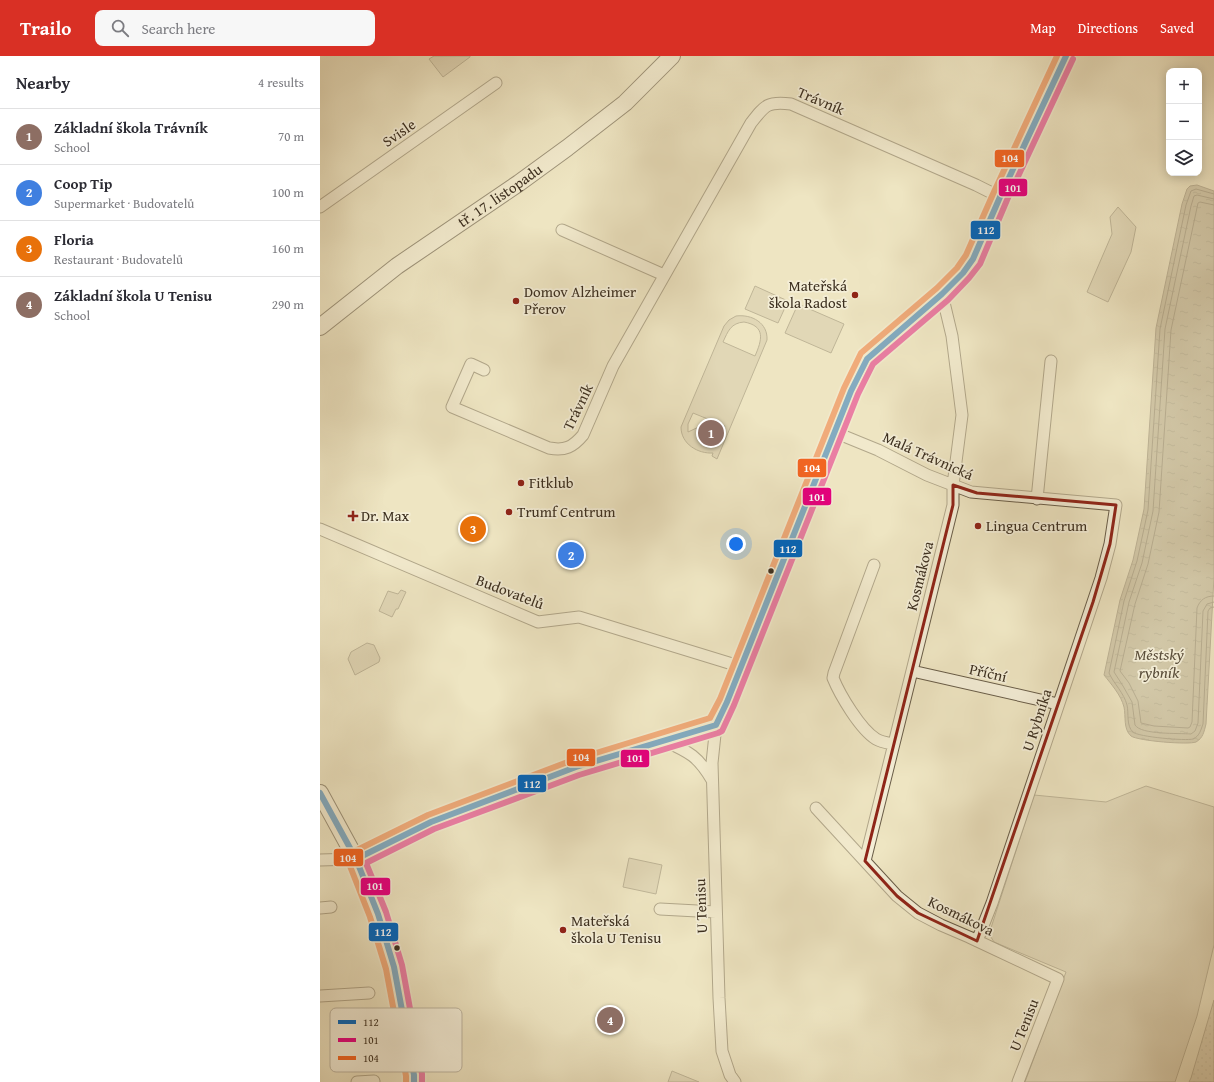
<!DOCTYPE html>
<html lang="en">
<head>
<meta charset="utf-8">
<style>
	body { margin:0; font-family:"Gentium Book Plus",serif; background:#f7f7f7; color:#2b2b33 }
	.controls { position:absolute; right:12px; top:12px; display:grid; overflow:hidden; border-radius:8px; box-shadow:0 2px 10px #0003 }
	.controls button { width:36px; height:36px; display:grid; place-items:center; padding:0; border:0; border-bottom:1px solid #e1e1e2; background:#fff; color:#2b2b33; font:20px sans-serif }
	.you { position:absolute; left:416px; top:488px; width:14px; height:14px; margin:-10px; border:3px solid #fff; border-radius:50%; background:#1a73e8; box-shadow:0 0 0 6px #1a73e833 }
	.badge { display:grid; place-items:center; width:26px; height:26px; border-radius:50%; background:#d93025; color:#fff; font-size:13px; font-weight:700 }
	.pin { position:absolute; translate:-50% -50%; border:2px solid #fff; box-shadow:0 1px 4px #0006 }
	.list { margin:0; padding:0; list-style:none }
	h2 { display:flex; justify-content:space-between; align-items:center; height:52px; margin:0; padding:0 16px; font-size:17px }
	h2 small { font-size:13px; font-weight:400; color:#7c7c81 }
	.list li { display:grid; grid-template-columns:26px 1fr auto; gap:12px; align-items:center; box-sizing:border-box; height:56px; padding:0 16px; border-top:1px solid #e1e1e2 }
	.list b { display:block; font-size:15px; white-space:nowrap }
	.list p { margin:0; font-size:13px; white-space:nowrap; color:#7c7c81 }
	.list em { font-size:13px; font-style:normal; color:#7c7c81 }
	.icon { flex:none; width:22px; height:22px; fill:none; stroke:currentColor; stroke-width:2; stroke-linecap:round; stroke-linejoin:round }
	.map { position:relative; flex:none; width:894px; height:1026px; overflow:hidden }
	header { display:flex; align-items:center; gap:24px; box-sizing:border-box; height:56px; padding:0 20px; background:#d93025; color:#fff }
	header strong { font-size:19px }
	nav { display:flex; gap:22px; margin-inline-start:auto; font-size:14px }
	.search { width:280px; height:36px; background:#f7f7f7; display:flex; align-items:center; gap:10px; box-sizing:border-box; padding:0 14px; border-radius:8px; color:#7c7c81; font-size:15px }
	main { display:flex }
	aside { flex:1; background:#fff }
	.map>svg:first-child { display:block }
	.grass { fill:url(#grass-dots); stroke:#867b63 }
	.park { fill:#d0c6a6; stroke:#867b63; fill-rule:evenodd }
	.water { fill:url(#water-ripples); stroke:#837760 }
	.lines { fill:none; stroke-linecap:round; stroke-linejoin:round }
	.shore { stroke:#786c56; stroke-width:1 }
	.street-casing { stroke:#695d48; stroke-width:13 }
	.secondary-casing { stroke:#3d3020; stroke-width:18 }
	.street { stroke:#f4eed7; stroke-width:11 }
	.secondary { stroke:#f4eed7; stroke-width:16 }
	.bus-1-casing { stroke:#f4eed7; stroke-width:9 }
	.bus-2-casing { stroke:#f4eed7; stroke-width:9 }
	.bus-3-casing { stroke:#f4eed7; stroke-width:9 }
	.bus-1 { stroke:#0065bd; stroke-width:6 }
	.bus-2 { stroke:#e5007d; stroke-width:6 }
	.bus-3 { stroke:#f26522; stroke-width:6 }
	.marked { fill:none; stroke:#8f2418; stroke-width:3; stroke-linejoin:round }
	.poi-dot { fill:#8f2418; stroke:#f4eed7; stroke-width:1.5 }
	.bus-dot { fill:#3d3020; stroke:#f4eed7; stroke-width:1.5 }
	.labels { text-anchor:middle; stroke-width:3.5; stroke-linejoin:round; paint-order:stroke }
	.street-label { font-size:15px; fill:#3d3020; stroke:#f4eed7 }
	.poi-label { font-size:15px; fill:#3d3020; stroke:#f4eed7; text-anchor:start }
	.water-label { font-size:16px; font-style:italic; fill:#5a4e3b; stroke:#f4eed7 }
	.key { fill:#f4eed7; stroke:#bdb5a0; stroke-width:1 }
	.key-label { font-size:11px; fill:#3d3020 }
	.line-badge { stroke:#f4eed7; stroke-width:1.5 }
	.badge-label { font-size:11px; text-anchor:middle; font-weight:bold; fill:#fff }
</style>
</head>
<body>
<header>
<strong>Trailo</strong>
<div class="search"><svg class="icon" aria-label="search" viewBox="0 0 24 24"><circle cx="10" cy="10" r="6"/><path d="M15 15l6 6"/></svg>Search here</div>
<nav><a>Map</a><a>Directions</a><a>Saved</a></nav>
</header>
<main>
<aside>
<h2>Nearby<small>4 results</small></h2>
<ul class="list">
<li><span class="badge" style="background:#8d6e63">1</span><div><b>Základní škola Trávník</b><p>School</p></div><em>70 m</em></li>
<li><span class="badge" style="background:#3f7fe0">2</span><div><b>Coop Tip</b><p>Supermarket · Budovatelů</p></div><em>100 m</em></li>
<li><span class="badge" style="background:#e8710a">3</span><div><b>Floria</b><p>Restaurant · Budovatelů</p></div><em>160 m</em></li>
<li><span class="badge" style="background:#8d6e63">4</span><div><b>Základní škola U Tenisu</b><p>School</p></div><em>290 m</em></li>
</ul>
</aside>
<div class="map">
<svg width="894" height="1026" viewBox="0 0 894 1026">
	<defs>
		<pattern id="grass-dots" width="8" height="8" patternUnits="userSpaceOnUse"><rect width="8" height="8" fill="#d0c6a6"/><path d="M2 2h.1M6 6h.1" fill="none" stroke="#b4aa8f" stroke-width="1.8" stroke-linecap="round"/></pattern>
		<pattern id="water-ripples" width="26" height="14" patternUnits="userSpaceOnUse"><rect width="26" height="14" fill="#b2a78b"/><path d="M2 4q2-2 4 0t4 0M15 11q2-2 4 0t4 0" fill="none" stroke="#928871"/></pattern>
	</defs>
	<rect width="100%" height="100%" fill="#eee5c2"/>
	<filter id="stains"><feTurbulence type="fractalNoise" baseFrequency=".005" numOctaves="4"/><feColorMatrix values="0 0 0 0 .2 0 0 0 0 .09 0 0 0 0 .02 0 0 0 .5 -.17"/></filter>
	<radialGradient id="worn" r=".72"><stop offset=".6" stop-color="#630" stop-opacity="0"/><stop offset="1" stop-color="#630" stop-opacity=".3"/></radialGradient>
	<!-- grass -->
	<path class="grass" d="M 894,944 L 894,1026 L 869,1026 L 871,1022 Z"/>
	<!-- park -->
	<path class="park" d="M 114,0 L 150,0 L 150,1 L 123,21 L 109,3 Z
		M 798,151 L 816,171 L 811,196 L 788,246 L 767,236 L 792,178 L 790,161 Z
		M 435,230 L 468,245 L 458,267 L 425,253 Z
		M 478,248 L 524,268 L 511,297 L 465,277 Z
		M 416,260 C 432,258 448,267 447,284 L 397,403 L 392,400 L 393,397 C 378,398 361,388 361,371 L 404,270 L 409,264 ZM 424,266 C 446,270 442,284 435,300 L 403,286 C 408,275 411,267 424,266 ZM 373,357 L 405,370 L 396,387 L 389,372 L 383,369 L 368,376 L 368,368 Z
		M 81,534 L 86,536 L 78,553 L 76,553 L 72,561 L 59,555 L 68,535 L 78,538 Z
		M 47,587 L 54,589 L 60,602 L 59,606 L 35,619 L 28,603 L 31,596 Z
		M 826,730 L 894,751 L 894,889 L 877,960 L 855,1026 L 705,1026 L 746,916 L 674,886 L 669,878 L 714,739 L 786,746 Z
		M 309,802 L 342,809 L 336,838 L 303,831 Z
		M 352,1015 L 379,1026 L 348,1026 Z"/>
	<!-- water -->
	<path class="water" d="M 877,129 L 894,135 L 894,521 L 886,668 C 884,676 883,682 876,686 C 869,689 818,685 811,680 C 803,673 806,660 804,651 C 801,639 791,628 784,619 L 800,544 L 813,504 L 824,453 L 836,272 L 862,148 L 867,133 L 870,130 Z"/>
	<g class="lines">
		<!-- shore -->
		<path class="shore" d="M 894,138 L 876,133 L 871,135 L 866,149 L 840,273 L 828,454 L 817,505 L 804,545 L 789,617 C 794,628 804,637 807,649 C 809,657 806,670 813,676 C 818,681 866,685 873,683 C 880,680 881,673 883,668 L 888,555 L 890,552 L 894,551
			M 894,143 L 877,139 L 874,140 L 871,150 L 845,273 L 833,455 L 822,507 L 809,546 L 794,616 L 803,630 L 812,646 L 815,669 C 821,679 859,677 871,678 L 875,675 L 878,667 L 883,555 L 887,548 L 894,546
			M 894,149 L 880,146 L 878,147 L 851,274 L 839,456 L 828,508 L 815,548 L 800,615 L 809,627 L 818,645 L 821,667 L 834,670 L 868,672 L 870,671 L 872,666 L 877,552 C 880,544 885,540 894,540"/>
		<defs>
			<path id="street" d="M 0,151 L 176,27
				M 242,174 L 344,219
				M 164,314 L 151,308 L 132,351 L 229,392 C 245,395 253,391 263,379 L 293,310 L 431,67 C 445,49 448,45 471,48 L 656,129 L 680,141
				M 514,376 L 558,394 L 607,419 L 651,436 L 796,449 L 790,488 L 781,522 L 672,847 L 657,885
				M 717,443 L 731,305
				M 0,473 L 218,566 L 259,561 L 422,611
				M 554,509 L 514,617 L 513,622 C 520,639 540,673 556,683 C 561,686 568,687 573,688
				M 592,615 L 738,648
				M 345,685 C 369,696 378,700 392,724
				M 496,752 L 577,840 L 598,857 L 621,869 L 649,881 L 738,923 L 698,1026
				M 0,804 L 36,803 L 111,766 L 256,711 L 396,669
				M 545,805 L 633,449 L 633,429 L 642,359 L 632,280 L 622,238
				M 0,852 L 11,851
				M 340,853 L 396,856
				M 0,940 L 49,937
				M 37,1026 L 54,1025
				M 415,1026 L 410,1019 L 402,995 L 399,942 L 392,707 L 396,669 L 407,646 L 531,335 L 547,303 L 622,238 L 643,217 L 653,203 L 680,141 L 746,0"/>
			<g id="secondary">
				<path id="s1" d="M 0,271 L 77,210 L 199,127 L 247,92 L 305,47 L 352,0"/>
				<path d="M 0,737 L 36,803 L 58,858 L 74,911 L 94,1019 L 94,1026"/>
			</g>
		</defs>
		<!-- street casing -->
		<use href="#street" class="street-casing"/>
		<!-- secondary casing -->
		<use href="#secondary" class="secondary-casing"/>
		<!-- street -->
		<use href="#street" class="street"/>
		<!-- secondary -->
		<use href="#secondary" class="secondary"/>
		<defs>
			<path id="bus-1" d="M 0,737 L 36,803 L 58,858 L 74,911 L 94,1019 L 94,1026
				M 36,803 L 111,766 L 256,711 L 396,669 L 407,646 L 531,335 L 547,303 L 622,238 L 643,217 L 653,203 L 680,141 L 746,0"/>
			<path id="bus-2" d="M 102,1026 L 102,1018 L 82,909 L 66,856 L 46,807 L 114,773 L 259,719 L 398,677 L 402,675 L 414,649 L 538,338 L 553,308 L 628,244 L 649,222 L 660,208 L 687,144 L 753,3"/>
			<path id="bus-3" d="M 86,1026 L 86,1020 L 66,913 L 50,861 L 28,805 L 29,798 L 108,759 L 253,704 L 390,662 L 400,643 L 524,332 L 541,297 L 617,232 L 637,212 L 646,199 L 673,138 L 737,0"/>
		</defs>
		<!-- bus-1 casing -->
		<use href="#bus-1" class="bus-1-casing"/>
		<!-- bus-2 casing -->
		<use href="#bus-2" class="bus-2-casing"/>
		<!-- bus-3 casing -->
		<use href="#bus-3" class="bus-3-casing"/>
		<!-- bus-1 -->
		<use href="#bus-1" class="bus-1"/>
		<!-- bus-2 -->
		<use href="#bus-2" class="bus-2"/>
		<!-- bus-3 -->
		<use href="#bus-3" class="bus-3"/>
	</g>
	<!-- marked area -->
	<path d="M0 0H894V1026H0ZM 633,429 L 657,437 L 796,449 L 790,488 L 773,546 L 657,885 L 598,857 L 577,840 L 545,805 L 633,449 Z" fill="#eee5c2" fill-opacity=".55" fill-rule="evenodd"/>
	<path class="marked" d="M 633,429 L 657,437 L 796,449 L 790,488 L 773,546 L 657,885 L 598,857 L 577,840 L 545,805 L 633,449 Z"/>
	<!-- markers -->
	<g class="poi-dot">
		<circle cx="535" cy="239" r="4"/>
		<circle cx="196" cy="245" r="4"/>
		<circle cx="201" cy="427" r="4"/>
		<circle cx="189" cy="456" r="4"/>
		<path d="M31 454h4v4h4v4h-4v4h-4v-4h-4v-4h4z"/>
		<circle cx="658" cy="470" r="4"/>
		<circle cx="243" cy="874" r="4"/>
	</g>
	<g class="bus-dot">
		<circle cx="451" cy="515" r="3.5"/>
		<circle cx="77" cy="892" r="3.5"/>
	</g>
	<g class="labels">
		<!-- street labels -->
		<g class="street-label">
			<text transform="translate(501 45) rotate(23)" y="5">Trávník</text>
			<text transform="translate(79 77) rotate(-35)" y="5">Svisle</text>
			<text dy="5" stroke="none"><textPath href="#s1" startOffset="223">tř. 17. listopadu</textPath></text>
			<text transform="translate(258 351) rotate(-64)" y="5">Trávník</text>
			<text transform="translate(608 400) rotate(24)" y="5">Malá Trávnická</text>
			<text transform="translate(600 520) rotate(-76)" y="5">Kosmákova</text>
			<text transform="translate(190 536) rotate(21)" y="5">Budovatelů</text>
			<text transform="translate(668 617) rotate(13)" y="5">Příční</text>
			<text transform="translate(717 664) rotate(-72)" y="5">U Rybníka</text>
			<text transform="translate(381 850) rotate(-92)" y="5">U Tenisu</text>
			<text transform="translate(641 860) rotate(26)" y="5">Kosmákova</text>
			<text transform="translate(704 969) rotate(-68)" y="5">U Tenisu</text>
		</g>
		<!-- poi labels -->
		<g class="poi-label">
			<text x="527" y="235" text-anchor="end">Mateřská<tspan x="527" dy="17">škola Radost</tspan></text>
			<text x="204" y="241">Domov Alzheimer<tspan x="204" dy="17">Přerov</tspan></text>
			<text x="209" y="432">Fitklub</text>
			<text x="197" y="461">Trumf Centrum</text>
			<text x="41" y="465">Dr. Max</text>
			<text x="666" y="475">Lingua Centrum</text>
			<text x="251" y="870">Mateřská<tspan x="251" dy="17">škola U Tenisu</tspan></text>
		</g>
		<!-- water labels -->
		<g class="water-label">
			<text x="839" y="604">Městský<tspan x="839" dy="18">rybník</tspan></text>
		</g>
	</g>
	<!-- legend -->
	<rect x="10" y="952" width="132" height="64" rx="6" class="key"/>
	<rect x="18" y="964" width="18" height="4" fill="#0065bd"/>
	<rect x="18" y="982" width="18" height="4" fill="#e5007d"/>
	<rect x="18" y="1000" width="18" height="4" fill="#f26522"/>
	<g class="key-label">
		<text x="43" y="970">112</text>
		<text x="43" y="988">101</text>
		<text x="43" y="1006">104</text>
	</g>
	<g class="line-badge">
		<rect x="674" y="93" width="31" height="19" rx="4" fill="#f26522"/>
		<rect x="678" y="122" width="30" height="19" rx="4" fill="#e5007d"/>
		<rect x="650" y="164" width="31" height="20" rx="4" fill="#0065bd"/>
		<rect x="477" y="402" width="30" height="20" rx="4" fill="#f26522"/>
		<rect x="482" y="431" width="30" height="19" rx="4" fill="#e5007d"/>
		<rect x="453" y="483" width="30" height="19" rx="4" fill="#0065bd"/>
		<rect x="246" y="692" width="30" height="19" rx="4" fill="#f26522"/>
		<rect x="300" y="693" width="30" height="19" rx="4" fill="#e5007d"/>
		<rect x="197" y="718" width="30" height="19" rx="4" fill="#0065bd"/>
		<rect x="13" y="792" width="31" height="19" rx="4" fill="#f26522"/>
		<rect x="40" y="821" width="31" height="19" rx="4" fill="#e5007d"/>
		<rect x="48" y="866" width="31" height="20" rx="4" fill="#0065bd"/>
	</g>
	<g class="badge-label">
		<text x="690" y="106">104</text>
		<text x="693" y="136">101</text>
		<text x="666" y="178">112</text>
		<text x="492" y="416">104</text>
		<text x="497" y="445">101</text>
		<text x="468" y="497">112</text>
		<text x="261" y="705">104</text>
		<text x="315" y="706">101</text>
		<text x="212" y="732">112</text>
		<text x="28" y="806">104</text>
		<text x="55" y="834">101</text>
		<text x="63" y="880">112</text>
	</g>
	<rect width="100%" height="100%" filter="url(#stains)"/>
	<rect width="100%" height="100%" fill="url(#worn)"/>
</svg>
<div class="controls">
<button>+</button>
<button>−</button>
<button><svg class="icon" aria-label="layers" viewBox="0 0 24 24"><path d="M12 4l9 5-9 5-9-5zM3 14l9 5 9-5"/></svg></button>
</div>
<div class="you"></div>
<div class="pin badge" style="left:391px;top:377px;background:#8d6e63">1</div>
<div class="pin badge" style="left:251px;top:499px;background:#3f7fe0">2</div>
<div class="pin badge" style="left:153px;top:473px;background:#e8710a">3</div>
<div class="pin badge" style="left:290px;top:964px;background:#8d6e63">4</div>
</div>
</main>
</body>
</html>
